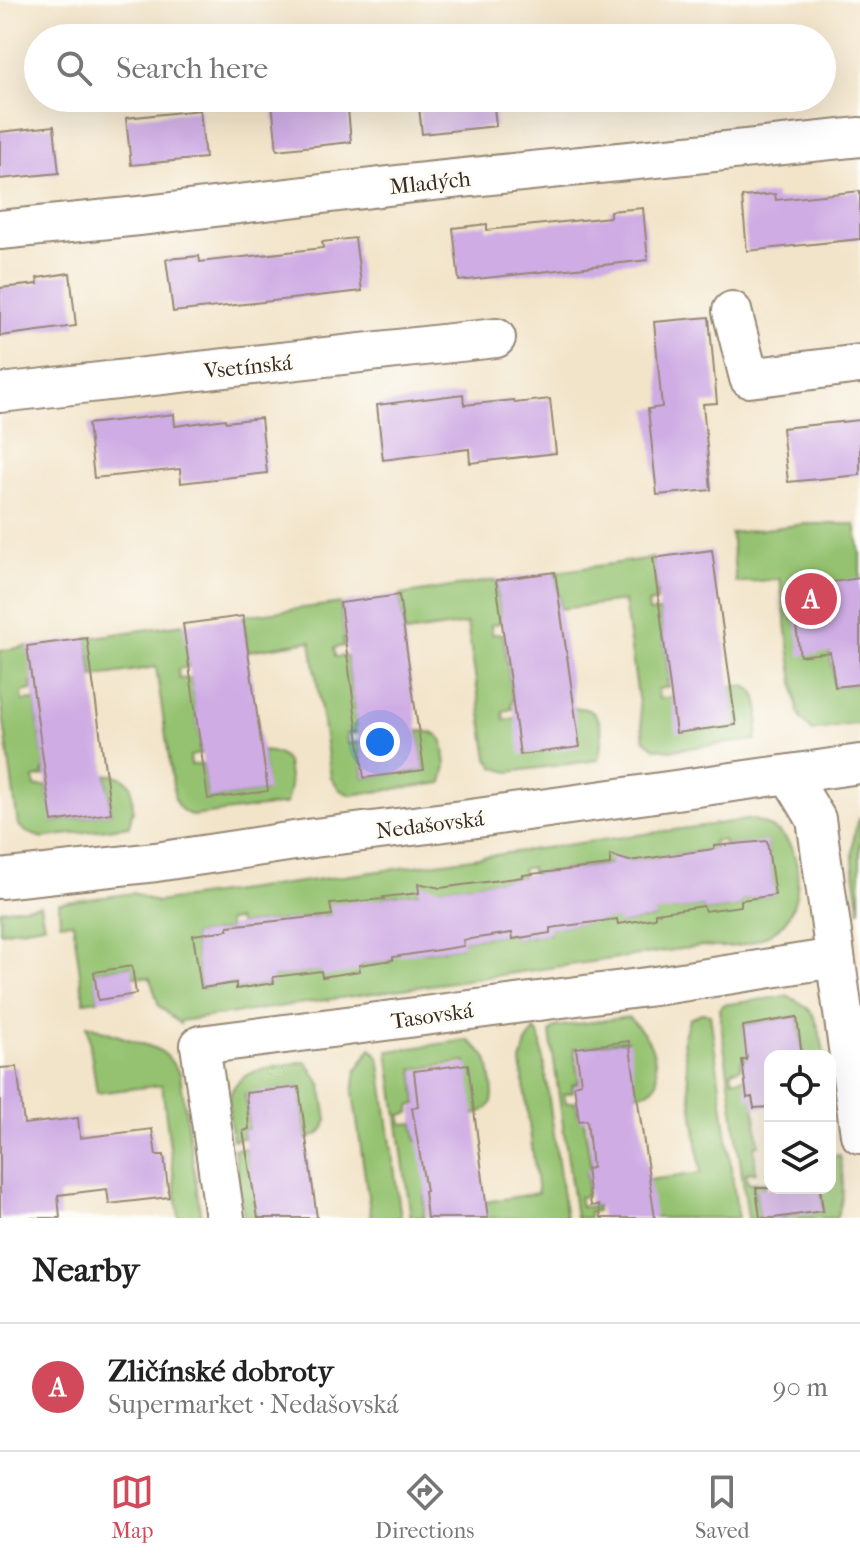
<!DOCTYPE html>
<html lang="en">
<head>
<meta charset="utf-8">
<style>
	body { margin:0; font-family:"IM FELL French Canon",serif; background:#f6f6f6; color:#222 }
	.controls { position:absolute; right:24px; bottom:24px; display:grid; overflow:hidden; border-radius:16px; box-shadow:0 8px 32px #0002 }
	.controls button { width:72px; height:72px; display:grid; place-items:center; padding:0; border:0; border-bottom:2px solid #e0e0e0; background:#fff; color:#222; font:40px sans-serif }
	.you { position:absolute; left:380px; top:742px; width:28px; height:28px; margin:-20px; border:6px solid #fff; border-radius:50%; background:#1a73e8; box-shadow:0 0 0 12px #1a73e833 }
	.badge { display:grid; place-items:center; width:52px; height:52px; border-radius:50%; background:#d1495b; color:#fff; font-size:26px; font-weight:700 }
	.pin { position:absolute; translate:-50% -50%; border:4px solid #fff; box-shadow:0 2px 8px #0006 }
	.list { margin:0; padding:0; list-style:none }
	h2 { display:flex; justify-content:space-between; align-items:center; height:104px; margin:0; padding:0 32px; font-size:34px }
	h2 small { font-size:26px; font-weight:400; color:#767676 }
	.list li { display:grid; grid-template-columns:52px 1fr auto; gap:24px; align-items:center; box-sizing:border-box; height:128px; padding:0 32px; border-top:2px solid #e0e0e0 }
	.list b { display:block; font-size:30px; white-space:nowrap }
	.list p { margin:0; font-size:26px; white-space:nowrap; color:#767676 }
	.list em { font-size:26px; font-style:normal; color:#767676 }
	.icon { flex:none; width:44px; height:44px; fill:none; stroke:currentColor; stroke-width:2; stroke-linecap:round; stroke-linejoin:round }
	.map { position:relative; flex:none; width:860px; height:1218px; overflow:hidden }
	.search { position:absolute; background:#fff; box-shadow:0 8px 32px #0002; left:24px; right:24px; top:24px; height:88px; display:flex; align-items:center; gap:20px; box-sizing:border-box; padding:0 28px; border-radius:44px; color:#767676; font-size:30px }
	.sheet { height:232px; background:#fff }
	nav { display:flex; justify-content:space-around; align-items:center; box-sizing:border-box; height:112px; border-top:2px solid #e0e0e0; background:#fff; font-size:22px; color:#767676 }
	nav a { display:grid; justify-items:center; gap:4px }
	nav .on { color:#d1495b }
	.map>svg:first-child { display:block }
	.green { fill:#94c270; stroke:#687647; stroke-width:2; fill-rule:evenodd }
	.building { fill:#cface4 }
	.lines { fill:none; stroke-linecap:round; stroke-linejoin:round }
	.street-casing { stroke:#968774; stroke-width:42 }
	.street { stroke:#fff; stroke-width:38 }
	.labels { text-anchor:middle; stroke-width:7; stroke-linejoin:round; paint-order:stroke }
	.street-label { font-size:22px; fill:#3b2a1e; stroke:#fdfcf7 }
</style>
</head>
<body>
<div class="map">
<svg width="860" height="1218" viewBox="0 0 860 1218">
	<rect width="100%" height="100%" fill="#fdfcf7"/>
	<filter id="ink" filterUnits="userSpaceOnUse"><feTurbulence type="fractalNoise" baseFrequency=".0125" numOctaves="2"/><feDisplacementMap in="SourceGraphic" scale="16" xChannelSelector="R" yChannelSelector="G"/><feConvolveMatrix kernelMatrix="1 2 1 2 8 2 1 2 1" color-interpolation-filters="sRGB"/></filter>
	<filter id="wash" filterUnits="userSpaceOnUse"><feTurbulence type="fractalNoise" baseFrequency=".006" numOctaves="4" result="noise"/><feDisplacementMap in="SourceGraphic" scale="32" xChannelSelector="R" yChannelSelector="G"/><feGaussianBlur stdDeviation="1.8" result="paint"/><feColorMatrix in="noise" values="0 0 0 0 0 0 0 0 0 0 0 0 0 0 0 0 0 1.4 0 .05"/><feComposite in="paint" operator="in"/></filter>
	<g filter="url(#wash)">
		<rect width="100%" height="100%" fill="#f2e4c9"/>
		<!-- green -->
		<path class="green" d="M 805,524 L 855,524 L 860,554 L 860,578 L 820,592 L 792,596 L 830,652 L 835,687 L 860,684 L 860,723 L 812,731 L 802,720 L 798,712 L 780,579 L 736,583 L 731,533 Z
			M 653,558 L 658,594 L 656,594 L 657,601 L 648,603 L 649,612 L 660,611 L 669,680 L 667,680 L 668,687 L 658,689 L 659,699 C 676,697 736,681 747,687 C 765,695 758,726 756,740 L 671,750 L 655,748 L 644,739 L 624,601 L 561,609 L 555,572 Z
			M 496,580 L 501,616 L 499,617 L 500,623 L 491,625 L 492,634 L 503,634 L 513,702 L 511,703 L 512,709 L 503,711 L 504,720 L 574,708 C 606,706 604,737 598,760 L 509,772 L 495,768 L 488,758 L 467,624 L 405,633 L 399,595 Z
			M 340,603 L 345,639 L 343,639 L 344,646 L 334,648 L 335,657 L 347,656 L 357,725 L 355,726 L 356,733 L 346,734 L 347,744 L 359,742 L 364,778 L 424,770 L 418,731 C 429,731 437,733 443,741 L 446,766 L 442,783 L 350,795 L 340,790 L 331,778 L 311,641 L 248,651 L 243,616 Z
			M 184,624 L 189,660 L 187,661 L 188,667 L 178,669 L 179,679 L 191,678 L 201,747 L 199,747 L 200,754 L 190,756 L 191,765 L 203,764 L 208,799 L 267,791 L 262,751 C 273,752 280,753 287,762 L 290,787 L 286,804 L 193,816 C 184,813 178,809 175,800 L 156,667 L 93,677 L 87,638 Z
			M 28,646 L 33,683 L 31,683 L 32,690 L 22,692 L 23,701 L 35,700 L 45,769 L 43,770 L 44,776 L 34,778 L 35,787 L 47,786 L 53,822 L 111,813 L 106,775 C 117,774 124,777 131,785 L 133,809 L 129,826 L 42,838 L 26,832 L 18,825 L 0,693 L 0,651 Z
			M 860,817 L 860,911 C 856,881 846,846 860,817 Z
			M 752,819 C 762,823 772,827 780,833 C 806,855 803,914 773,932 C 749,947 729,949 702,946 L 180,1021 L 180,1024 L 159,1006 L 150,978 L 133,976 L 131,966 L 95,972 L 98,1000 L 84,1002 L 73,922 L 60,923 L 59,903 L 133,893 L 156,902 ZM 723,840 L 724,845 L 767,842 L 774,895 L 741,900 L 741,906 L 705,911 L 703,906 L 655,912 L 655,918 L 619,924 L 617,918 L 549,928 L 550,934 L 514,939 L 512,933 L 463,940 L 463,946 L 427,952 L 392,951 L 393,960 L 273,977 L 273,983 L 237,989 L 236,983 L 201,988 L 193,935 L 228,930 L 228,921 L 237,920 L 239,925 L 332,915 L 384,906 L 384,897 L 419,893 L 419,884 L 437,889 L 523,877 L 522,869 L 531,867 L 532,874 L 575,869 L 714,849 L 713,841 Z
			M 40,905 L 44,925 L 0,932 L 0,910 Z
			M 786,996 C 820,1008 817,1025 825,1056 L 802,1056 L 797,1017 L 743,1025 L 748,1058 L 741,1061 L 741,1068 L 731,1071 L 733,1080 L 745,1078 L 753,1097 L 759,1145 L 754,1146 L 756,1172 L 746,1173 L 748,1183 L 765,1182 L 765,1188 L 756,1190 L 760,1218 L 748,1218 L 719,1009 L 722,1005 Z
			M 701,1013 L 710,1014 L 738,1218 L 653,1218 L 648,1180 L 701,1173 L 683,1040 L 689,1019 Z
			M 628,1017 C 651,1038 656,1050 657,1082 C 652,1091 645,1094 635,1093 L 627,1040 L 574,1049 L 579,1083 L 572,1085 L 573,1092 L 564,1094 L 566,1103 L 576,1102 L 579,1120 L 584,1120 L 591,1169 L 586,1170 L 588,1188 L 586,1189 L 587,1196 L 579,1197 L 581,1207 L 597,1206 L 597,1211 L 589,1212 L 589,1218 L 576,1218 L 550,1032 L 555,1027 Z
			M 87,1025 L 157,1049 L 167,1056 L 180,1074 L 201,1218 L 179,1218 L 162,1085 L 97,1093 Z
			M 535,1030 L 540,1037 L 566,1218 L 487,1218 L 485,1202 L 538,1193 L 521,1062 L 526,1043 Z
			M 468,1040 C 474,1045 483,1051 487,1059 C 489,1065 490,1073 491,1079 C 495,1099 495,1109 473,1115 L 466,1062 L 413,1069 L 417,1104 L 410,1106 L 410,1113 L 400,1115 L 402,1124 L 414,1123 L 416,1141 L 422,1141 L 428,1190 L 424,1192 L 424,1217 L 411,1218 L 388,1051 Z
			M 371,1048 L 379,1057 L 401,1218 L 371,1218 L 353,1093 L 356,1071 Z
			M 306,1062 L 321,1084 L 327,1120 L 324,1128 L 319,1134 L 306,1140 L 299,1087 L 245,1094 L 249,1129 L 242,1131 L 243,1138 L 233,1140 C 231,1127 227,1109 230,1096 C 238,1066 281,1066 306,1062 Z
			M 246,1148 L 261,1215 L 256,1216 L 256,1218 L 244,1218 L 234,1149 Z
			M 840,1155 C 843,1178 846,1197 836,1218 L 764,1218 L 823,1210 L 820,1188 L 830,1188 L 830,1156 Z"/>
		<g id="blocks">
			<!-- building -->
			<path class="building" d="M 315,98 L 347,98 L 351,142 L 277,150 L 272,103 Z
				M 418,98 L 493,98 L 496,126 L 422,134 Z
				M 200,110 L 205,158 L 131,165 L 126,118 Z
				M 54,126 L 59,173 L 0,179 L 0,132 Z
				M 860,191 L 860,239 L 747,251 L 742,197 L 775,194 L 776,200 Z
				M 643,208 L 648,260 L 459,281 L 453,228 L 487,224 L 487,230 L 610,217 L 610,211 Z
				M 355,238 L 362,291 L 173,312 L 166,259 L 199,256 L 200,262 L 323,248 L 322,242 Z
				M 70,273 L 76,326 L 0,336 L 0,288 L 38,284 L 37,278 Z
				M 709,317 L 717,403 L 703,404 L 711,490 L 657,495 L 648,409 L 662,407 L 654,322 Z
				M 463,394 L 464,405 L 514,400 L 515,403 L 550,399 L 556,453 L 470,463 L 469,449 L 383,460 L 377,405 Z
				M 174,414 L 175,426 L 225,419 L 226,422 L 261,418 L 267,473 L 181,483 L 180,469 L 94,478 L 88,424 Z
				M 860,420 L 860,475 L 788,482 L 782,428 Z
				M 712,550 L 736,725 L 676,733 L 653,558 Z
				M 555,572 L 580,747 L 520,755 L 496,580 Z
				M 860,578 L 860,684 L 835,687 L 830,652 L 800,656 L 792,596 L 820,592 L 819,584 Z
				M 399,595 L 424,770 L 364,778 L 340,603 Z
				M 243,616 L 268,791 L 208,799 L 183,624 Z
				M 87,638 L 111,813 L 52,822 L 27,646 Z
				M 767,841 L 775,895 L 741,900 L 741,906 L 705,911 L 703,906 L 655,913 L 655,918 L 618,924 L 617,919 L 550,928 L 550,933 L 513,939 L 512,933 L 463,940 L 464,946 L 393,957 L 393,960 L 359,965 L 360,971 L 322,977 L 321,971 L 273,977 L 274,983 L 236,989 L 236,983 L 201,988 L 193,935 L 228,930 L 228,926 L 332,915 L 330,904 L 384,899 L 383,897 L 419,893 L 418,883 L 440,888 L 523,877 L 522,875 L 610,865 L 610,855 L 629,861 L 714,849 L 714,846 Z
				M 132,966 L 136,994 L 98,1000 L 94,972 Z
				M 797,1017 L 802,1056 L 770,1056 L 770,1107 L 754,1108 L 752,1097 L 747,1098 L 742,1060 L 747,1060 L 743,1026 Z
				M 629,1041 L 655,1218 L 601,1218 L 599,1205 L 591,1206 L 586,1169 L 592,1168 L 587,1120 L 579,1121 L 574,1085 L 581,1083 L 576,1048 Z
				M 468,1064 L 488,1218 L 427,1218 L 424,1191 L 426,1191 L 412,1108 L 418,1106 L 414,1071 Z
				M 17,1067 L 24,1124 L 78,1118 L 80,1138 L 152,1129 L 156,1155 L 164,1155 L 169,1197 L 109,1204 L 107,1189 L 58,1195 L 60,1218 L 0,1218 L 0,1068 Z
				M 299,1087 L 317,1218 L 258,1218 L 243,1131 L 249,1129 L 246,1093 Z
				M 756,1188 L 820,1188 L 823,1211 L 774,1218 L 760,1218 Z"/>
		</g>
	</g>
	<g filter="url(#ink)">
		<use href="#blocks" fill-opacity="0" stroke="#968774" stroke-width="2"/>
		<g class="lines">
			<defs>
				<path id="street" d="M 0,230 L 139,216 L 405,184 L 860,137
					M 732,311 L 749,378 L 860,364
					M 0,393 L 496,338
					M 789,774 L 816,819 L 860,1134
					M 0,879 L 156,862 L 314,838 L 470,819 L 860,764
					M 225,1218 L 200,1045 L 662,985 L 835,958"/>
			</defs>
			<!-- street casing -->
			<use href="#street" class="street-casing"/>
			<!-- street -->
			<use href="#street" class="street"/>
		</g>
	</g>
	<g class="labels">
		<!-- street labels -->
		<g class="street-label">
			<text transform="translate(430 182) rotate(-6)" y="8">Mladých</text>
			<text transform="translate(248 366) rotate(-6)" y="8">Vsetínská</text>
			<text transform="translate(430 824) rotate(-7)" y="8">Nedašovská</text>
			<text transform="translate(432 1015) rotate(-8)" y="8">Tasovská</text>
		</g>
	</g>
</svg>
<div class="controls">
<button><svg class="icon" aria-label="locate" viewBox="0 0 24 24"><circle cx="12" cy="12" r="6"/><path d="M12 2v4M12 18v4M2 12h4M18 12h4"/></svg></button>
<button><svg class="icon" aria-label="layers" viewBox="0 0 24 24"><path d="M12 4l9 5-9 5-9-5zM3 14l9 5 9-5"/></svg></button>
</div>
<div class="you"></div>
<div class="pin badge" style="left:811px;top:599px">A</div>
<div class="search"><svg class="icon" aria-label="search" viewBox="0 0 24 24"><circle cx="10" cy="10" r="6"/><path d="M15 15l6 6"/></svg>Search here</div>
</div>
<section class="sheet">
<h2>Nearby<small></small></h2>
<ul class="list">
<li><span class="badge">A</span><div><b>Zličínské dobroty</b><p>Supermarket · Nedašovská</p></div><em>90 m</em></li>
</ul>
</section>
<nav>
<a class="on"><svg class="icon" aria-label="map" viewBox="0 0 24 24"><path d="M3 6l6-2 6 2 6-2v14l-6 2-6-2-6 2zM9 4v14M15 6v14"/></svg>Map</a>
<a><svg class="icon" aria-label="directions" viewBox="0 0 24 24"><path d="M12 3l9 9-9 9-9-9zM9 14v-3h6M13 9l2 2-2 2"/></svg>Directions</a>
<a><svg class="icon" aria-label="saved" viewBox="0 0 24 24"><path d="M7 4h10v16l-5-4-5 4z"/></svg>Saved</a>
</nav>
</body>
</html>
